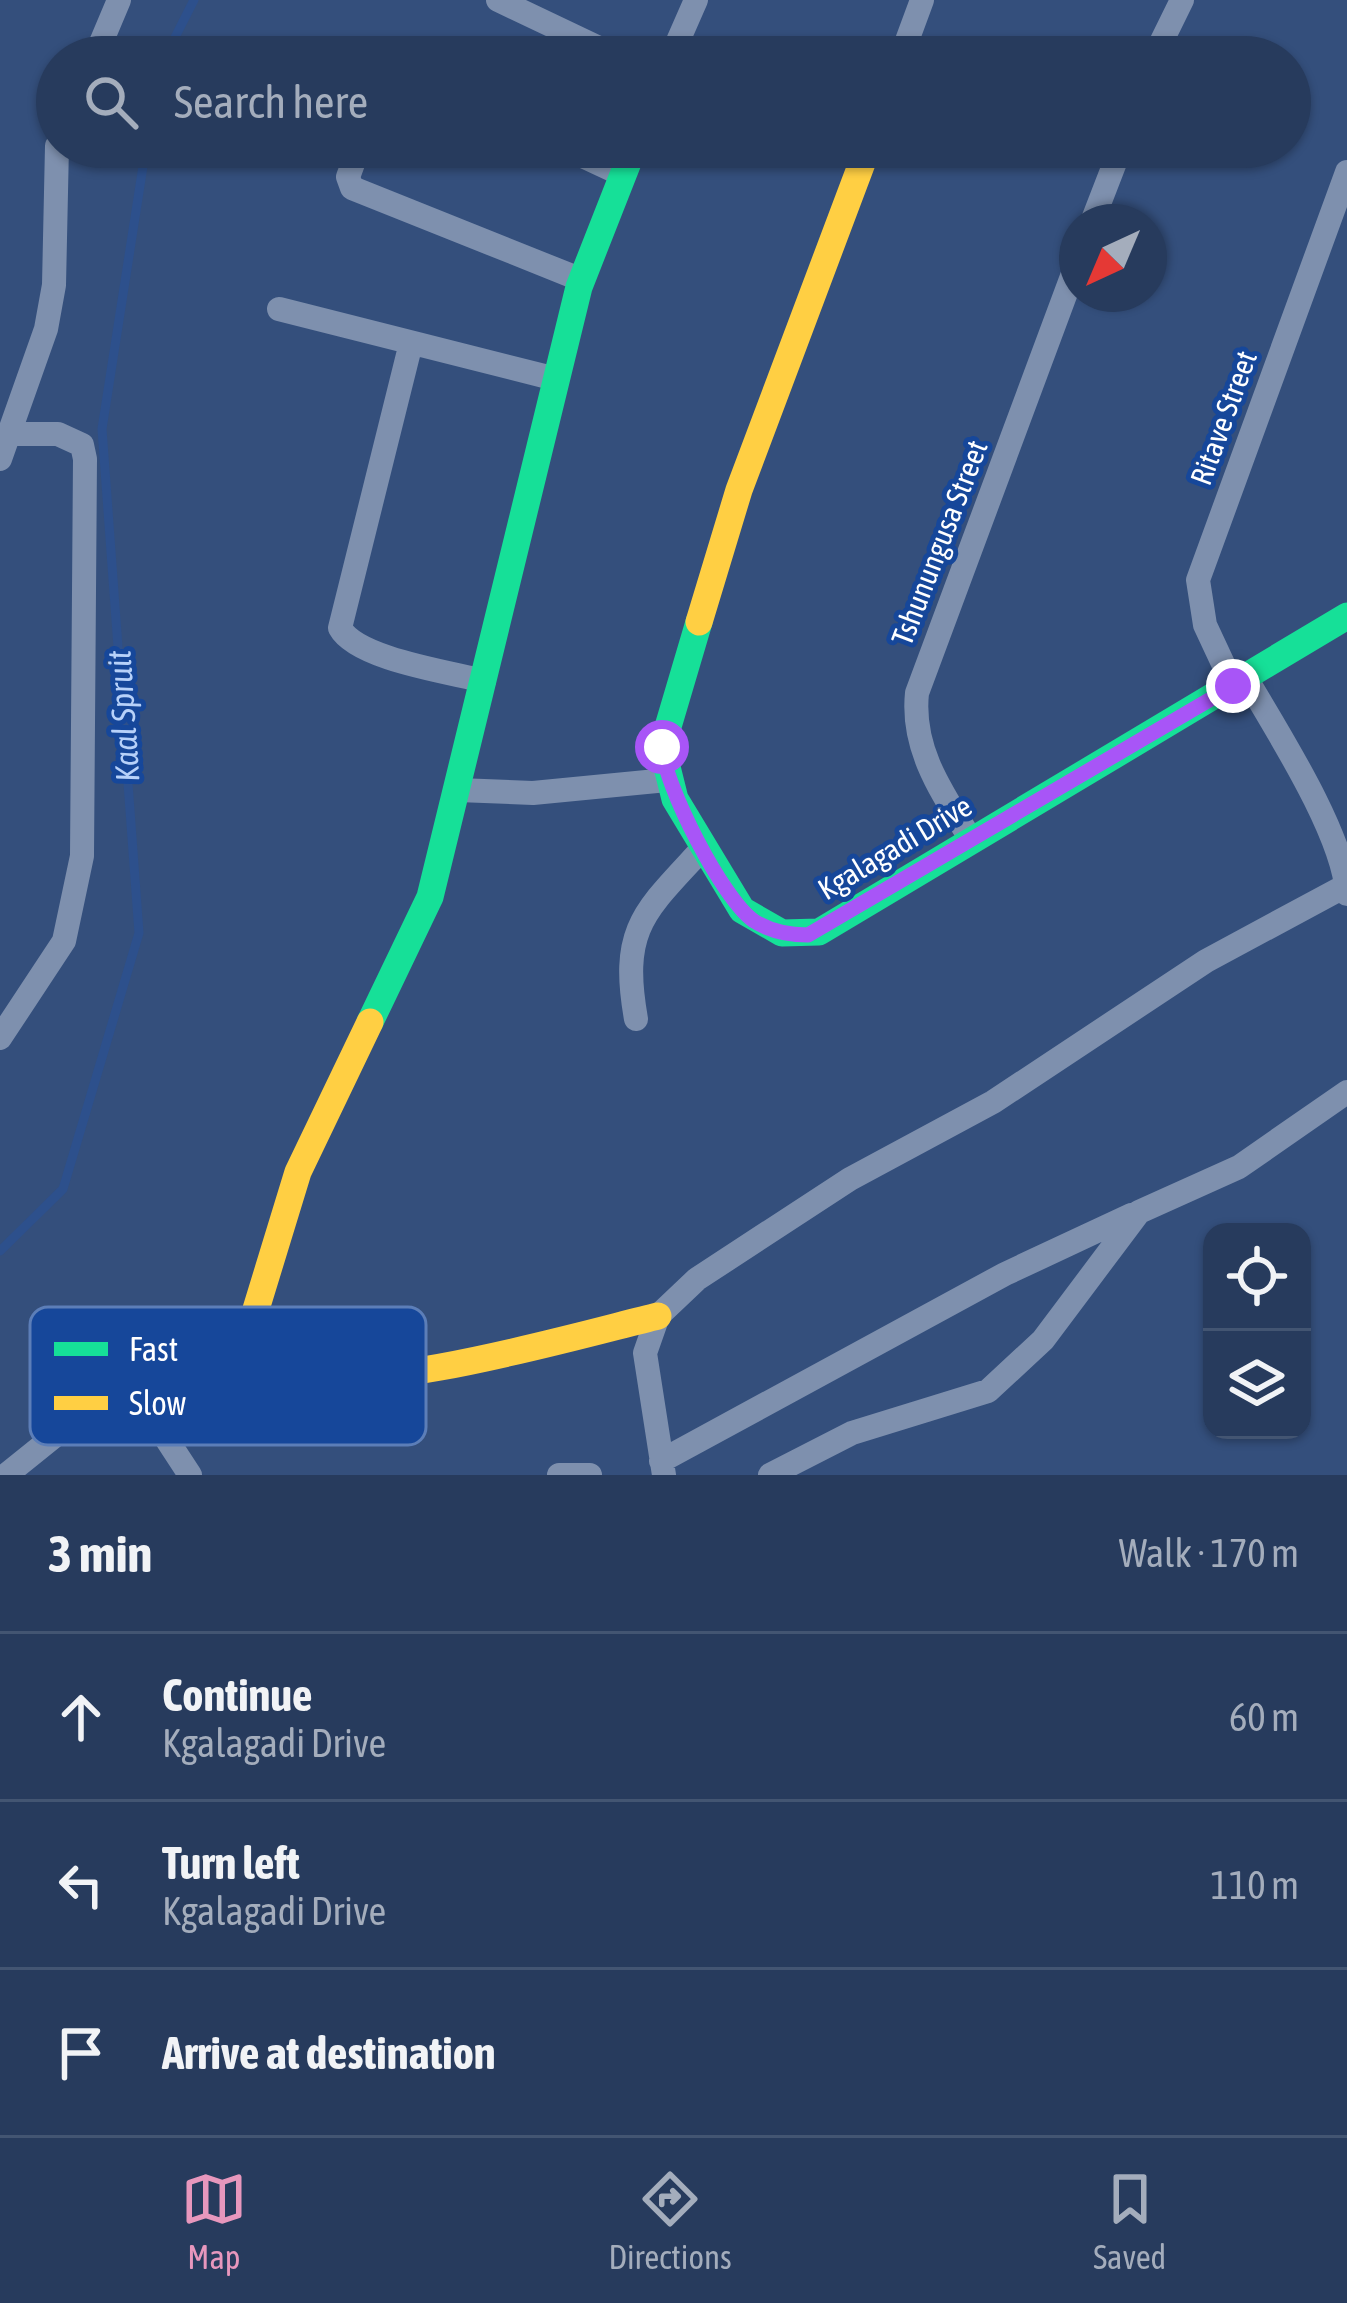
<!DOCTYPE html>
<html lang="en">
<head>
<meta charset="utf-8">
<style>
	body { margin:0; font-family:"Asap Condensed",sans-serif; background:#2f4263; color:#f1f3f6 }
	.controls { position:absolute; right:36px; bottom:36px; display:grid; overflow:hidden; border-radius:24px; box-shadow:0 3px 9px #0004 }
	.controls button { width:108px; height:108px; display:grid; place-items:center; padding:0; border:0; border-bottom:3px solid #435572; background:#273b5d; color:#f1f3f6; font:60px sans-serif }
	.compass { position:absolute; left:1059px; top:204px; width:108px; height:108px; border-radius:50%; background:#273b5d; box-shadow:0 3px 9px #0004; rotate:224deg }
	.stop { position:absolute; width:36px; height:36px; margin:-27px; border:9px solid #a855f7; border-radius:50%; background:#fff }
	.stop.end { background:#a855f7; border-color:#fff; box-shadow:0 3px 12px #0008 }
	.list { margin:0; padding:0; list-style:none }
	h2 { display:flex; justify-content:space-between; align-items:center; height:156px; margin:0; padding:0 48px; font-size:51px }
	h2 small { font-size:39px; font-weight:400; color:#a4adbc }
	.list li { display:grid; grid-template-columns:78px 1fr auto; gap:36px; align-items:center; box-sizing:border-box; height:168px; padding:0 48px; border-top:3px solid #435572 }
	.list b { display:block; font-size:45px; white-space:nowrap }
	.list p { margin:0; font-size:39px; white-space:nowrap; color:#a4adbc }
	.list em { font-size:39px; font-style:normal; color:#a4adbc }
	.icon { flex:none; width:66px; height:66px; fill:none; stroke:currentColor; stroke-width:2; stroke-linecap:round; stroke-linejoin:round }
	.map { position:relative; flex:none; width:1347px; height:1475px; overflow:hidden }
	.search { position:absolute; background:#273b5d; box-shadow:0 3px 9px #0004; left:36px; right:36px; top:36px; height:132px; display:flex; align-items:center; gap:30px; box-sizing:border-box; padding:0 42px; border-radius:66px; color:#a4adbc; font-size:45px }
	.sheet { height:660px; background:#273b5d }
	nav { display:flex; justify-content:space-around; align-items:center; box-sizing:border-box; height:168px; border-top:3px solid #435572; background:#273b5d; font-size:33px; color:#a4adbc }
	nav a { display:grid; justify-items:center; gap:6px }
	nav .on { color:#e797bd }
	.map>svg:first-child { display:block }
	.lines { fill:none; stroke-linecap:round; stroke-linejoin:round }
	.stream { stroke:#2d508c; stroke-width:9 }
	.street { stroke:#7e90ae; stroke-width:24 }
	.fast { stroke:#16e098; stroke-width:27 }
	.slow { stroke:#ffcf43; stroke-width:27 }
	.route { stroke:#a855f7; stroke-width:15 }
	.labels { text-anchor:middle; stroke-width:10; stroke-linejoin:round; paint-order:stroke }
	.street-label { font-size:30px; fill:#fff; stroke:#16479a }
	.water-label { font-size:33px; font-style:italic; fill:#b7d1f9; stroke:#16479a }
	.key { fill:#16479a; stroke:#5c7eb8; stroke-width:3 }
	.key-label { font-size:33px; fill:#fff }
</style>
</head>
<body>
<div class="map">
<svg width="1347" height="1475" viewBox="0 0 1347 1475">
	<rect width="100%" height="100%" fill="#344f7c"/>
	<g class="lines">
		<!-- stream -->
		<path class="stream" d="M 165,57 L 194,0
			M 0,1251 L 63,1189 L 139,933 L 102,429 L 146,147"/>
		<!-- street -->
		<path class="street" d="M 498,0 L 618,57
			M 95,57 L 119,0
			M 671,57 L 696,0
			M 901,57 L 922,0
			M 1154,57 L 1182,0
			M 359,147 L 348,177 L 352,188 L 582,280
			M 563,147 L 623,175
			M 1092,222 L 1121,147
			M 279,309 L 556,379
			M 411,343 L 340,628 C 357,659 449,672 484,681
			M 0,459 L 46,329 L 54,285 L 57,146
			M 1246,678 C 1277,731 1344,835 1347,894
			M 1233,685 L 1205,625 L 1198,580 L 1347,172
			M 458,790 L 533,793 L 667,780
			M 972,841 C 943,794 911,750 917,693 L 1077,263
			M 636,1019 C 620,928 644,912 703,848
			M 0,1038 L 64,941 L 82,856 L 85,459 L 82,445 L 58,434 L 7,434
			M 661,1461 L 1005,1274 L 1131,1215
			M 6,1475 L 108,1393 L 125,1387 L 143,1403 L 190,1475
			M 559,1475 L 590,1475
			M 664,1475 L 645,1353 L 658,1316 L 697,1279 L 850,1179 L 993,1102 L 1206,961 L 1347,885
			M 770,1475 L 852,1433 L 988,1391 L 1043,1340 L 1139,1212 L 1239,1167 L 1347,1092"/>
		<!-- fast -->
		<path class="fast" d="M 699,622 L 662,747 L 675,799 L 742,910 L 782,933 L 819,932 L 1347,616
			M 370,1022 L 430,897 L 579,287 L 634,147"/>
		<!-- slow -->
		<path class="slow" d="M 699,622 L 739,490 L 868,147
			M 370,1022 L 298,1172 L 253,1319 C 260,1337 272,1362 291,1371 C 357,1400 583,1334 658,1316"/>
	</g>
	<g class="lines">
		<!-- route -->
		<path class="route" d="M 662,747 C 664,785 723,900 754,921 C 770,931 790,935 808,935 L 1233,686"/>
	</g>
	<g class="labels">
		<!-- street labels -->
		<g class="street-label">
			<text transform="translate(1224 418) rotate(-70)" y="10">Ritave Street</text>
			<text transform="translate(940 543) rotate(-69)" y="10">Tshunungusa Street</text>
			<text transform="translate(895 848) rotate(-31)" y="10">Kgalagadi Drive</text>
		</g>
		<!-- water labels -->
		<g class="water-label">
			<text transform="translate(123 716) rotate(-94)" y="12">Kaal Spruit</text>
		</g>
	</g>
	<!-- legend -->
	<rect x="30" y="1307" width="396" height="138" rx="18" class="key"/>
	<rect x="54" y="1342" width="54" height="14" fill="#16e098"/>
	<rect x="54" y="1396" width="54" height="14" fill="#ffcf43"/>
	<g class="key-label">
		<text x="129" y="1361">Fast</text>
		<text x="129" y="1415">Slow</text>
	</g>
</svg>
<div class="controls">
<button><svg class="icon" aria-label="locate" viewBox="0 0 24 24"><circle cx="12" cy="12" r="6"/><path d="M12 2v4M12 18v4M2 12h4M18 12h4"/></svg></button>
<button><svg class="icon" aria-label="layers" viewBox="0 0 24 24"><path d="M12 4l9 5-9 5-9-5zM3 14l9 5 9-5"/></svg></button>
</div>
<svg class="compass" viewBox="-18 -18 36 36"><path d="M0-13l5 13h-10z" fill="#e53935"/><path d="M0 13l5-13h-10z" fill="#a4adbc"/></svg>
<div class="stop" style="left:662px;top:747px"></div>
<div class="stop end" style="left:1233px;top:686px"></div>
<div class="search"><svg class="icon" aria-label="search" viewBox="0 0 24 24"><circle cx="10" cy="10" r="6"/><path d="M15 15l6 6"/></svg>Search here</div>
</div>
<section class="sheet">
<h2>3 min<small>Walk · 170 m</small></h2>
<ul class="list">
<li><svg class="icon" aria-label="ahead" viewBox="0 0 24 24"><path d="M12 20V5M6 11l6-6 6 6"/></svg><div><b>Continue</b><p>Kgalagadi Drive</p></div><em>60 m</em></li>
<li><svg class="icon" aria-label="left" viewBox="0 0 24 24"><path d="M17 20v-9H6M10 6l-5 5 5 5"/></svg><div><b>Turn left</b><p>Kgalagadi Drive</p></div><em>110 m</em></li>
<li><svg class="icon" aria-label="arrive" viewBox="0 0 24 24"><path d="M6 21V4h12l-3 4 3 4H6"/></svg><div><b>Arrive at destination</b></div></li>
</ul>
</section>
<nav>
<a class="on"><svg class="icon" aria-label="map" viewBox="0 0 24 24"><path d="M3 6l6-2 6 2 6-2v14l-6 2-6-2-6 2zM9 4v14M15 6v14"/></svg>Map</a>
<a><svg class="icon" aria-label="directions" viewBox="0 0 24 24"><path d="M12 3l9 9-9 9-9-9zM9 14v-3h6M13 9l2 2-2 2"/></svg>Directions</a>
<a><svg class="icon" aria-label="saved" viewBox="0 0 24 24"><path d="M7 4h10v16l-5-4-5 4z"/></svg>Saved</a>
</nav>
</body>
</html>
